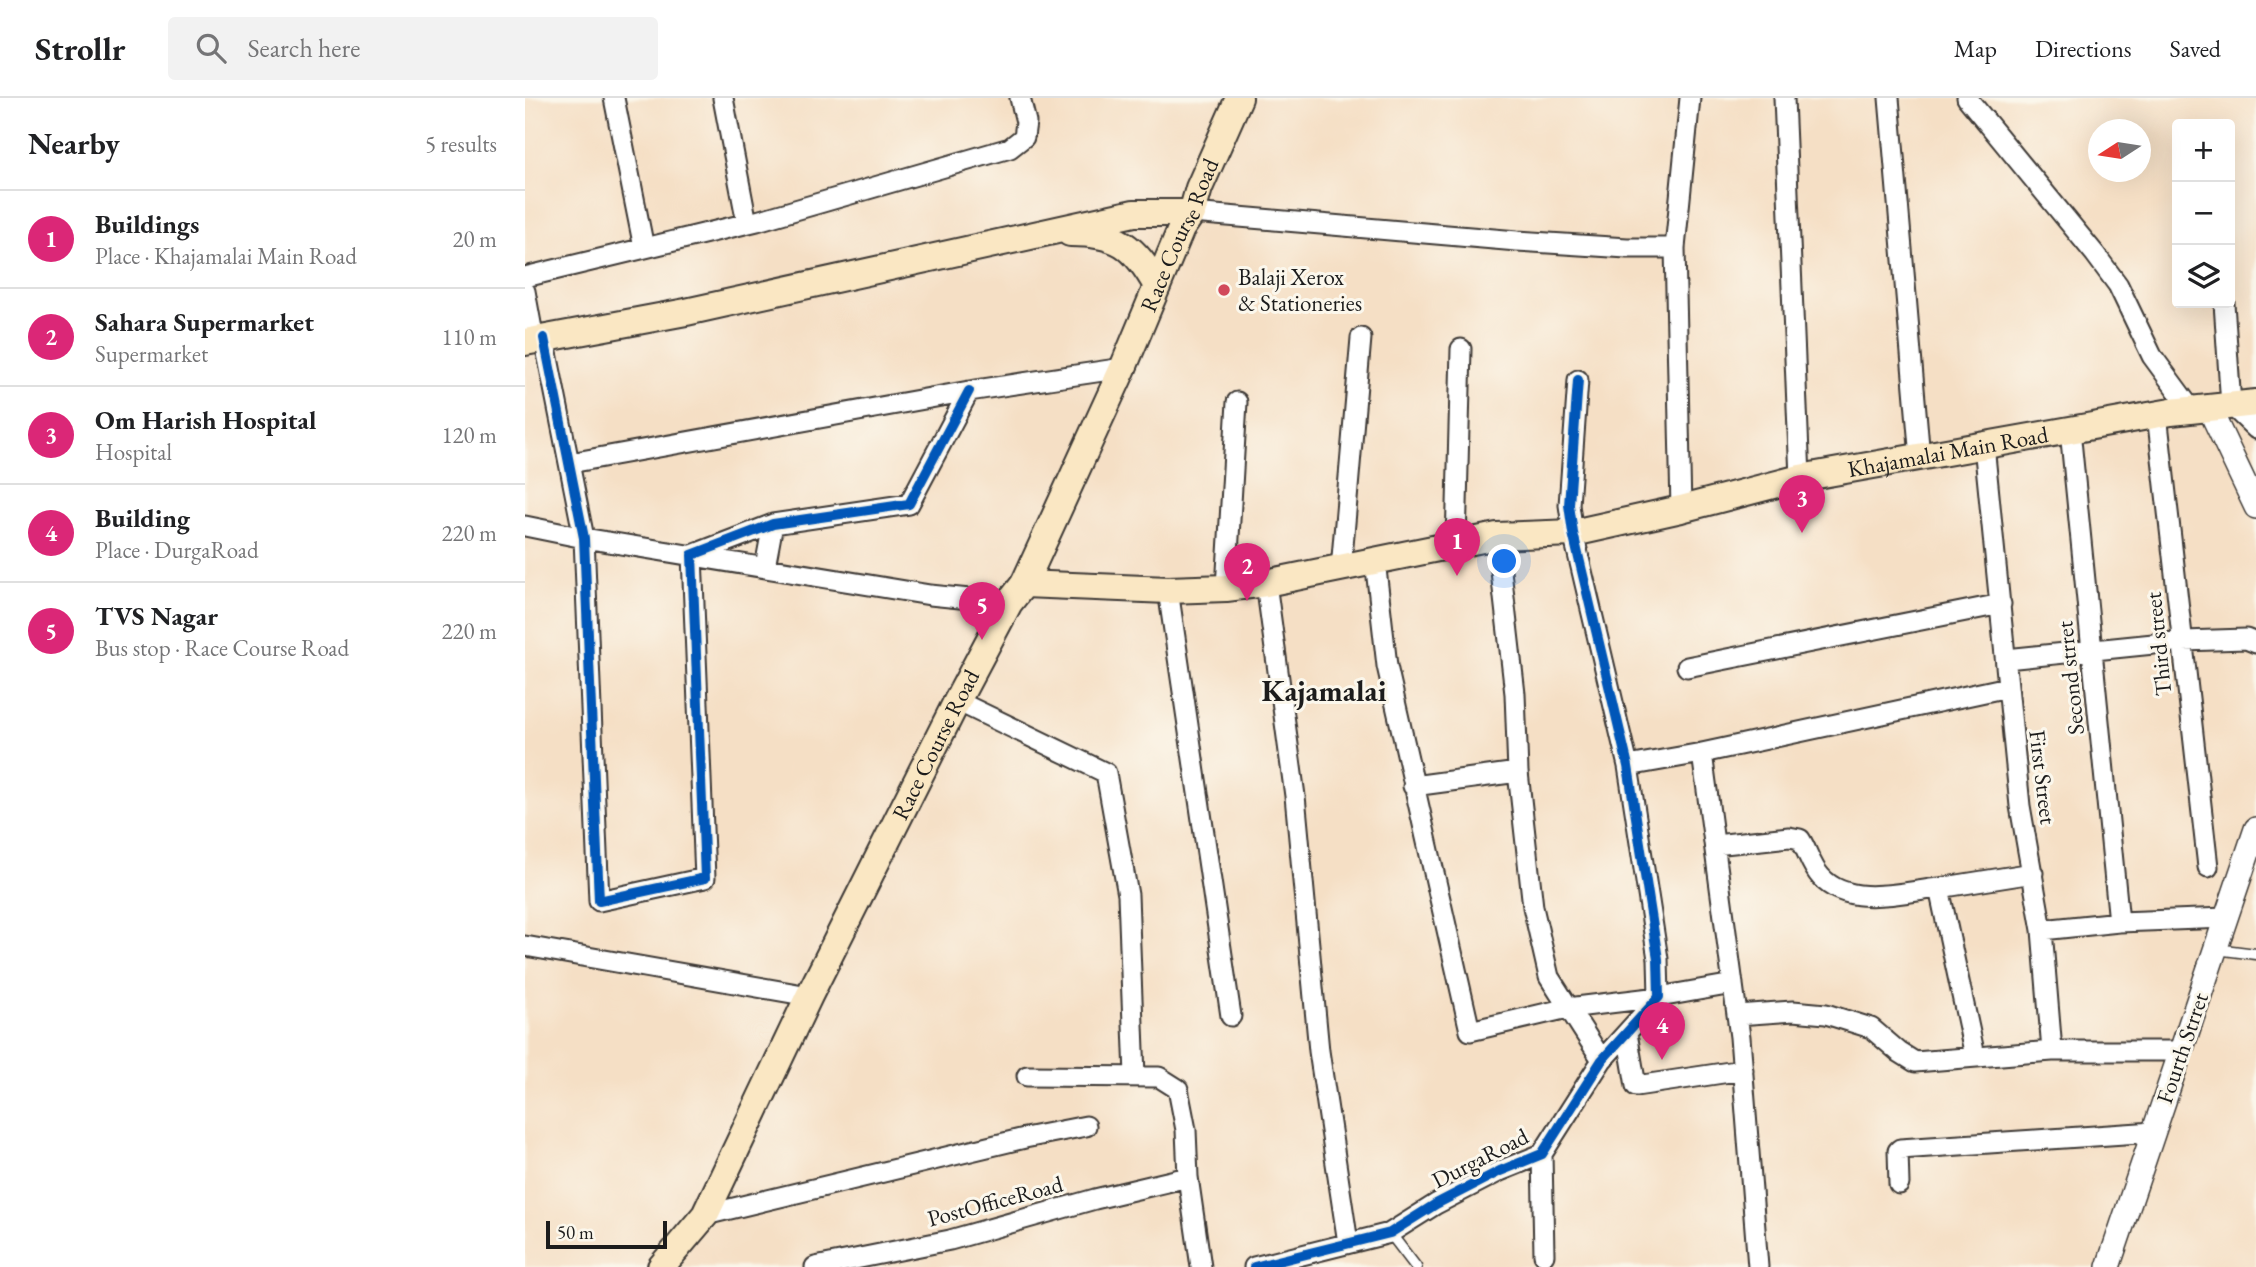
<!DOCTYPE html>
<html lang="en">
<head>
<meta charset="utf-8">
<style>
	body { margin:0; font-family:"EB Garamond",serif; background:#f2f2f2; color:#202124 }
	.controls { position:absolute; right:21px; top:21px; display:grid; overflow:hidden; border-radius:7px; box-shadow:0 7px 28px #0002 }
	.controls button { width:63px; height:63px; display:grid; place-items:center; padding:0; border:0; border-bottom:2px solid #e0e0e0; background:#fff; color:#202124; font:35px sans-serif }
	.compass { position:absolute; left:1563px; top:21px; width:63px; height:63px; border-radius:50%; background:#fff; box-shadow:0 7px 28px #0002; rotate:258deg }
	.scale { position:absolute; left:21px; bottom:18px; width:121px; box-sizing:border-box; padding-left:7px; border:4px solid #1c1c1c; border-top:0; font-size:19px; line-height:24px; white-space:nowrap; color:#1c1c1c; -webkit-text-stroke:5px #fbf7ec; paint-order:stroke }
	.you { position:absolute; left:980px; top:464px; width:24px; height:24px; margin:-18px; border:5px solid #fff; border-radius:50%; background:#1a73e8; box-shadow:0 0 0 10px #1a73e833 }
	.badge { display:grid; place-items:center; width:46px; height:46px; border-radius:50%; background:#db2777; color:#fff; font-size:23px; font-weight:700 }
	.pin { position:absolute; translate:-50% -58px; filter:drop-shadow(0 2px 4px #0008) }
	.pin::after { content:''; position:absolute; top:37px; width:24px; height:21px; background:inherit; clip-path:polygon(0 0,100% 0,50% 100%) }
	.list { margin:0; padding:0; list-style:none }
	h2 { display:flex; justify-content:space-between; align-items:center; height:91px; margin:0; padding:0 28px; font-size:30px }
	h2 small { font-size:23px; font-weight:400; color:#757577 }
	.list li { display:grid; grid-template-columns:46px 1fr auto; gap:21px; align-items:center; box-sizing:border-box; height:98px; padding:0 28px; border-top:2px solid #e0e0e0 }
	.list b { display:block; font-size:26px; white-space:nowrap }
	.list p { margin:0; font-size:23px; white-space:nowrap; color:#757577 }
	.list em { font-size:23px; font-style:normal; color:#757577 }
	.icon { flex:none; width:38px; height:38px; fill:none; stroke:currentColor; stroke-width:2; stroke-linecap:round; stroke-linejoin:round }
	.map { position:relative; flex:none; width:1731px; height:1169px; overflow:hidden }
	header { display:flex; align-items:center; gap:42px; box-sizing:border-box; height:98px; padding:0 35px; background:#fff; border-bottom:2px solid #e0e0e0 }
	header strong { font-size:33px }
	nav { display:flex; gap:38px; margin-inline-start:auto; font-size:24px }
	.search { width:490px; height:63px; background:#f2f2f2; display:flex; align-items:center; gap:18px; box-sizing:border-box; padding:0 24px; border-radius:7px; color:#757577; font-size:26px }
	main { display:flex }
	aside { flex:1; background:#fff }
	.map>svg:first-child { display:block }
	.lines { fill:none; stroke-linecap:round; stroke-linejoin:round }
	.service-casing { stroke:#3d3935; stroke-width:13 }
	.minor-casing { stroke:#3d3935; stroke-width:23 }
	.tertiary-casing { stroke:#3d3935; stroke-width:26 }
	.secondary-casing { stroke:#3d3935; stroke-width:30 }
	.service { stroke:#fff; stroke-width:10 }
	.minor { stroke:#fff; stroke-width:19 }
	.tertiary { stroke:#fff; stroke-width:23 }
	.secondary { stroke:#fae7c3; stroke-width:26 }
	.cycleway-casing { stroke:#fbf7ec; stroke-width:15 }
	.cycleway { stroke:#0057b8; stroke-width:10 }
	.poi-dot { fill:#d1495b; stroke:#fbf7ec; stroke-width:2.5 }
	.labels { text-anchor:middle; stroke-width:6; stroke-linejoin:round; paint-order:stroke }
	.street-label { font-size:23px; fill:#1c1c1c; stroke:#fbf7ec }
	.poi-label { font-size:23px; fill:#1c1c1c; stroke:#fbf7ec; text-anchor:start }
	.district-label { font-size:30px; font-weight:bold; fill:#1c1c1c; stroke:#fbf7ec }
</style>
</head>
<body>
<header>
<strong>Strollr</strong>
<div class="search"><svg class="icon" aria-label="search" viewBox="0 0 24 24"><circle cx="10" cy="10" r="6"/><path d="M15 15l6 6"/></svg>Search here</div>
<nav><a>Map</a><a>Directions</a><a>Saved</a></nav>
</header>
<main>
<aside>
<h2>Nearby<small>5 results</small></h2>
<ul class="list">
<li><span class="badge">1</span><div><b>Buildings</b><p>Place · Khajamalai Main Road</p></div><em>20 m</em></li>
<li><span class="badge">2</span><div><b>Sahara Supermarket</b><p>Supermarket</p></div><em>110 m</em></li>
<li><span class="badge">3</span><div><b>Om Harish Hospital</b><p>Hospital</p></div><em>120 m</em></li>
<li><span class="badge">4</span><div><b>Building</b><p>Place · DurgaRoad</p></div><em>220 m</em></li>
<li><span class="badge">5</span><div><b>TVS Nagar</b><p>Bus stop · Race Course Road</p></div><em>220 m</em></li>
</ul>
</aside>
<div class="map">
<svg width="1731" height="1169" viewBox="0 0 1731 1169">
	<rect width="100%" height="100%" fill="#fbf7ec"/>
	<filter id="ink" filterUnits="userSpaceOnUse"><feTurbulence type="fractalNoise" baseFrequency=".0143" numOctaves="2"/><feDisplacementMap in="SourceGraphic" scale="14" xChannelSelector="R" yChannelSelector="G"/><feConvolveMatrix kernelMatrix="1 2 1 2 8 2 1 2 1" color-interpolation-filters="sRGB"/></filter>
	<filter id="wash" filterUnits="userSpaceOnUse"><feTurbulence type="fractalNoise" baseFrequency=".00686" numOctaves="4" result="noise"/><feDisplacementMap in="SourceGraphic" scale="28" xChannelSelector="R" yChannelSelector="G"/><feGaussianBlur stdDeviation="1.57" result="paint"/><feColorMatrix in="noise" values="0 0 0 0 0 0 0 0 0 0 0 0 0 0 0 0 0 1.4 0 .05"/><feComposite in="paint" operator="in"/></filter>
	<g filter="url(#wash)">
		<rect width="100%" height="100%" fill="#f5dfc5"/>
	</g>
	<g filter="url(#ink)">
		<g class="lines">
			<defs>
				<path id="service" d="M 1691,851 L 1731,856
					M 865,1135 L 891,1169"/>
				<path id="minor" d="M 89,0 L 119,150
					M 198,0 L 222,125
					M 1259,0 L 1275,380
					M 1364,0 L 1395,360
					M 1442,0 L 1570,156 L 1593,187 L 1627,258 L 1666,311
					M 667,115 L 992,143 L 1102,150 L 1150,150
					M 0,179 L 232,123 L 485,50 L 499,39 L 501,24 L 495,0
					M 0,193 L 9,242
					M 1699,205 L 1706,307 L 1731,331
					M 19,240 L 59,440 L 74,803 L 180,780 L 167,457 L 248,426 L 384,406 L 444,293
					M 1632,316 L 1683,769
					M 1545,332 L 1594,824
					M 1459,347 L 1495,708 L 1517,832 L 1594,824 L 1701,820
					M 45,365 L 444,293 L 598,270
					M 1156,411 L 1150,150 L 1165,0
					M 0,428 L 59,440 L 405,497 L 484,505
					M 972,438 L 990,596 L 993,674 L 1008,809 L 1024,879 L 1077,962
					M 931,446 L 936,251
					M 850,462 L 862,568 L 945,933 L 1043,910 L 1134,899 L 1208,886
					M 240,469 L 248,426
					M 816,471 L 836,240
					M 741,485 L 770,698 L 794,953 L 823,1145
					M 701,490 L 712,304
					M 643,492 L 706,918
					M 1481,561 L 1658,543 L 1721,541 L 1731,545
					M 1162,569 L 1476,506
					M 432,603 L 581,675 L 603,797 L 610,978
					M 1177,655 L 1215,939 L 1233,1169
					M 1103,668 L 1177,655 L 1483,589
					M 888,688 L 993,674
					M 1190,747 L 1264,739 L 1275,741 C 1283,753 1285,767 1296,779 C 1324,810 1378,794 1414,790
					M 1517,832 L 1527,953
					M 0,848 L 284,898
					M 1212,917 L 1268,913 L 1301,916 L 1346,930 L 1374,954 L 1390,964 L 1527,953 L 1657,953
					M 1102,935 L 1111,988 L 1218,972
					M 1450,958 L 1414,790 L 1508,775
					M 502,978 L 634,979 L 653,991 L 661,1032 L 663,1079 L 676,1169
					M 1017,1056 L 1019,1157
					M 1374,1086 L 1373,1053 L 1375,1051 L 1629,1034
					M 180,1117 L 500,1040 L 561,1028
					M 290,1169 L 425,1142 L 570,1101 L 663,1079
					M 729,1169 L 865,1135 L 911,1106 L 975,1073 L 1017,1056 L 1077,962 L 1134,899 L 1133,861 L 1103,668 L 1048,435 L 1044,407 L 1053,282"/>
				<path id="tertiary" d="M 1684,310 L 1731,409
					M 1583,1169 L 1731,731"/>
				<g id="secondary">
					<path d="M 545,135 C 593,135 609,147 632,188"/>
					<path d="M 0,244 L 161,214 L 609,115 L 667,115"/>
					<path id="s1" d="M 499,486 L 643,492 L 701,490 L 741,485 L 972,438 L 1048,435 L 1156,411 L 1275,380 L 1646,314 L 1731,305"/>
					<path id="s2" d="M 136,1169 L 180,1117 L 284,898 L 432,603 L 484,505 L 499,486 L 598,270 L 656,131 L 667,115 L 674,90 L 714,0"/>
				</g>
			</defs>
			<!-- service casing -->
			<use href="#service" class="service-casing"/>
			<!-- minor casing -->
			<use href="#minor" class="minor-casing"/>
			<!-- tertiary casing -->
			<use href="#tertiary" class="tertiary-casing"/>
			<!-- secondary casing -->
			<use href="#secondary" class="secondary-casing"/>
			<!-- service -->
			<use href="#service" class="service"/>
			<!-- minor -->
			<use href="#minor" class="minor"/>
			<!-- tertiary -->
			<use href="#tertiary" class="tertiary"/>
			<!-- secondary -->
			<use href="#secondary" class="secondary"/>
			<defs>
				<path id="cycleway" d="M 19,240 L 59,440 L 74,803 L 180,780 L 167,457 L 248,426 L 384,406 L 444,293
					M 729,1169 L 865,1135 L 911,1106 L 975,1073 L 1017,1056 L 1077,962 L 1134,899 L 1133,861 L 1103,668 L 1048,435 L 1044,407 L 1053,282"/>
			</defs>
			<!-- cycleway casing -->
			<use href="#cycleway" class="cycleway-casing"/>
			<!-- cycleway -->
			<use href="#cycleway" class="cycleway"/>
		</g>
	</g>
	<!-- markers -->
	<circle class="poi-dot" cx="699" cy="192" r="7"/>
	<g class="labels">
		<!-- street labels -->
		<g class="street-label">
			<text dy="8" stroke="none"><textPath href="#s2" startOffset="1158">Race Course Road</textPath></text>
			<text dy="8" stroke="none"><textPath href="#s1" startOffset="938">Khajamalai Main Road</textPath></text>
			<text transform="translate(1633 546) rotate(-96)" y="8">Third street</text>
			<text transform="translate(1545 580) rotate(-96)" y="8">Second strret</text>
			<text dy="8" stroke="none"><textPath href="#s2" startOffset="592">Race Course Road</textPath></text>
			<text transform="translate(1518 679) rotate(83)" y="8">First Street</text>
			<text transform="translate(1657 950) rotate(-71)" y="8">Fourth Strret</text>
			<text transform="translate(955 1060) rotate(-27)" y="8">DurgaRoad</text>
			<text transform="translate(470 1103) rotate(-15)" y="8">PostOfficeRoad</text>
		</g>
		<!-- poi labels -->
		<g class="poi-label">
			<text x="713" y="187">Balaji Xerox<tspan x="713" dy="26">&amp; Stationeries</tspan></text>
		</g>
		<!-- district labels -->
		<g class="district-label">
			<text x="799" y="603">Kajamalai</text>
		</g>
	</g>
</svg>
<div class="controls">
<button>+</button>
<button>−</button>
<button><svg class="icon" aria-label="layers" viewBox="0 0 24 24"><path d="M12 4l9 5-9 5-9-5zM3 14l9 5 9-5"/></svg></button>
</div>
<svg class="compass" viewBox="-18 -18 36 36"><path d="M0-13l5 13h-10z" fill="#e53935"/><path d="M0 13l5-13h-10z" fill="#757577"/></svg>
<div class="scale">50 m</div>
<div class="you"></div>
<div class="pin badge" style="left:932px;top:478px">1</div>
<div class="pin badge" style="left:722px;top:503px">2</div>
<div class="pin badge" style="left:1277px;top:435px">3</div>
<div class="pin badge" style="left:1137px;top:962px">4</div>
<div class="pin badge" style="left:457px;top:542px">5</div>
</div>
</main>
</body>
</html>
